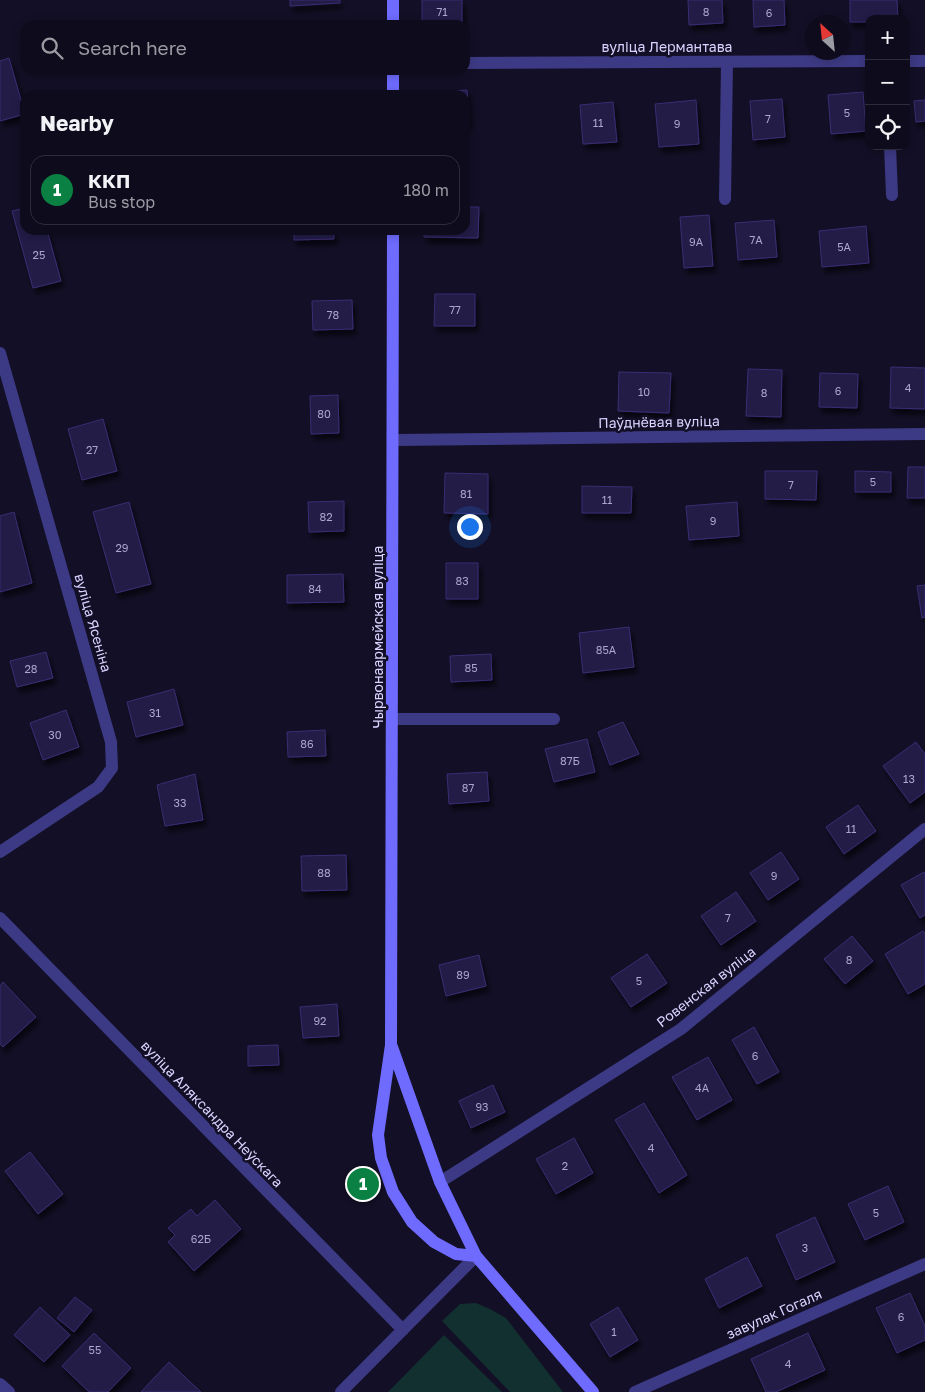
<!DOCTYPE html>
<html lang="en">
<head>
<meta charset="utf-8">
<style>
	body { margin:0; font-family:"Golos Text",sans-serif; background:#171425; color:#f1f3f6 }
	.controls { position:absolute; right:15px; top:15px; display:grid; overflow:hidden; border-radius:10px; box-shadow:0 2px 8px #0003 }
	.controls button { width:45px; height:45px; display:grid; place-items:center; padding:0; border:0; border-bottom:1px solid #2e2b3b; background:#0e0b1c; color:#f1f3f6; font:25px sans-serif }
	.compass { position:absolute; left:805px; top:15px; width:45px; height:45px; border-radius:50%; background:#0e0b1c; box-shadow:0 2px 8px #0003; rotate:333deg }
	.you { position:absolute; left:469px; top:526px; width:18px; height:18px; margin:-12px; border:4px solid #fff; border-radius:50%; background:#1a73e8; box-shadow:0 0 0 8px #1a73e833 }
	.badge { display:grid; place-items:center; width:32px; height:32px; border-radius:50%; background:#0b8043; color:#fff; font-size:16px; font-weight:700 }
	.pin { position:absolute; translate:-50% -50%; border:2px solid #fff; box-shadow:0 1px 5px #0006 }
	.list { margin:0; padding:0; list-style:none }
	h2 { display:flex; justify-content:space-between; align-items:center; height:65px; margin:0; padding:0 20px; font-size:21px }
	h2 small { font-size:16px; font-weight:400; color:#9b9ba3 }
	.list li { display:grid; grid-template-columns:32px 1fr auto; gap:15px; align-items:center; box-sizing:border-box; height:70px; margin:0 10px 10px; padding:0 10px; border:1px solid #2e2b3b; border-radius:15px }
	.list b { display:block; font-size:19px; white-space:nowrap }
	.list p { margin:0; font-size:16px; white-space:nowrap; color:#9b9ba3 }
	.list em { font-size:16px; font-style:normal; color:#9b9ba3 }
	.icon { flex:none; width:28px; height:28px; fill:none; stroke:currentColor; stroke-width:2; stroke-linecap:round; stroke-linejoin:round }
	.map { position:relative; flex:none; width:925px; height:1392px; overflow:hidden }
	.search { position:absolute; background:#0e0b1c; box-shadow:0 2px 8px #0003; left:20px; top:20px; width:450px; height:55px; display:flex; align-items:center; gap:12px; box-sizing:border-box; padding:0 18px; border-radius:15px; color:#9b9ba3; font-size:19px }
	.panel { position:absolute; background:#0e0b1c; box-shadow:0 2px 8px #0003; left:20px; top:90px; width:450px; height:145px; border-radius:15px }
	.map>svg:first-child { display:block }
	.green { fill:#12302f }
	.building { fill:#241b47; stroke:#3b2d73; filter:url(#shadow) }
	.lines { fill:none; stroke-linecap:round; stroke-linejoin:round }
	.service { stroke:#3d3a85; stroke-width:12 }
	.minor { stroke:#3d3a85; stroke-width:12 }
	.secondary { stroke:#6f6bff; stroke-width:12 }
	.labels { text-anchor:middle; stroke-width:5; stroke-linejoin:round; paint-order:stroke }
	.number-label { font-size:11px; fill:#aca6d1 }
	.street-label { font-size:14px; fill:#d9d4ff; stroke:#130f26 }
</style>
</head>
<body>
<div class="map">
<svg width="925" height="1392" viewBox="0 0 925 1392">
	<defs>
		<filter id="shadow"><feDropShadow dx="3" dy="5.5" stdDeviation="2.5" flood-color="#0009"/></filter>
	</defs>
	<rect width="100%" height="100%" fill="#130f26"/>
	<!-- green -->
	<path class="green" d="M 476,1303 L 490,1309 L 506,1318 L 563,1392 L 510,1392 L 442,1321 L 460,1304 Z
		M 444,1335 L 502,1392 L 388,1392 Z"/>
	<!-- building -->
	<path class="building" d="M 290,0 L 340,0 L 340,3 L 290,6 Z
		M 422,0 L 462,0 L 462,23 L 422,24 Z
		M 688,0 L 722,0 L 723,23 L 689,25 Z
		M 753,0 L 784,0 L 785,25 L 754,27 Z
		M 850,0 L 897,0 L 898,19 L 869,19 L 869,22 L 850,22 Z
		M 9,58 L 25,114 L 0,121 L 0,61 Z
		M 467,90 L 469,123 L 465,123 L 465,95 L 425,95 L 425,93 Z
		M 863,92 L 866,131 L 831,134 L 828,95 Z
		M 782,99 L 785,137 L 753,140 L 750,101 Z
		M 696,100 L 699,144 L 659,147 L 655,104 Z
		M 925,100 L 925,121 L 916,122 L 914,101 Z
		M 613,102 L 617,142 L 583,144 L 580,105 Z
		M 465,207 L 479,207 L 478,238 L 424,237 L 424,230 L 465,230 Z
		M 25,208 L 25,230 L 47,230 L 61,281 L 33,288 L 12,211 Z
		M 709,215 L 713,266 L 684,268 L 680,217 Z
		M 774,220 L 777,257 L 738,260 L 735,223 Z
		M 866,226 L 869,263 L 822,267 L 819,231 Z
		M 294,230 L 334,230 L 334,239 L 294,240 Z
		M 435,294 L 475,294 L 475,326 L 434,326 Z
		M 352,300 L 353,329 L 313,330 L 312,301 Z
		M 891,367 L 925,368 L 925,409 L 890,408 Z
		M 748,369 L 782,370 L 781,417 L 746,416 Z
		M 619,372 L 671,373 L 669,413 L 618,411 Z
		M 820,373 L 858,374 L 857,408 L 819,407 Z
		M 338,395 L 339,433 L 311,434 L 310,396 Z
		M 103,419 L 117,471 L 82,480 L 68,429 Z
		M 908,467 L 925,467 L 925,498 L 907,498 Z
		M 765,471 L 817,471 L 816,500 L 765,499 Z
		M 855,471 L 891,472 L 891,492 L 855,492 Z
		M 445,473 L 488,474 L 488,514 L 444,513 Z
		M 582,486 L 632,487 L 631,513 L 582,513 Z
		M 344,501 L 344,531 L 309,532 L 308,502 Z
		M 129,502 L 151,584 L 116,593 L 93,512 Z
		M 737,502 L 739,536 L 689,540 L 686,506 Z
		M 14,512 L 32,583 L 0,592 L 0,516 Z
		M 446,563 L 478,563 L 478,599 L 446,599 Z
		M 343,574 L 344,602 L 287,603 L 287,575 Z
		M 925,585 L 925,617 L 922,618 L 917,586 Z
		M 629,627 L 634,667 L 583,673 L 579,633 Z
		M 46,652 L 53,678 L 17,687 L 10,661 Z
		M 491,654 L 492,680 L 451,682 L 450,656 Z
		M 174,689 L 183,725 L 136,737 L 127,702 Z
		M 66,710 L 79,747 L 43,760 L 30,723 Z
		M 623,722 L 639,754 L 610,765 L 598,732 Z
		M 325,730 L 326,756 L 288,757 L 287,732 Z
		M 587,739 L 595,772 L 554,782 L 545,749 Z
		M 916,742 L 925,754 L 925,792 L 910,803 L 883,766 Z
		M 487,772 L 489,801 L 449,804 L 447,774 Z
		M 195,774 L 203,820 L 165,826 L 157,785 Z
		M 858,805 L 876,831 L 844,854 L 826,827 Z
		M 781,852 L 799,879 L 768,900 L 750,873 Z
		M 346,855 L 347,890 L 302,891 L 301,856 Z
		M 924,872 L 925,874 L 925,915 L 920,918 L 901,885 Z
		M 736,892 L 756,921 L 721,945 L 701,916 Z
		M 923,931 L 925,934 L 925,984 L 908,994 L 885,954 Z
		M 852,936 L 873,961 L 845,984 L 824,959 Z
		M 647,954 L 667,983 L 631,1007 L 611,978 Z
		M 479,955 L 486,986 L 446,996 L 439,965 Z
		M 3,982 L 36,1017 L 3,1047 L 0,1044 L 0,986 Z
		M 337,1004 L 339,1036 L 303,1038 L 300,1007 Z
		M 754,1027 L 779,1072 L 757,1084 L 732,1040 Z
		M 278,1045 L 279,1065 L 248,1066 L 248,1046 Z
		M 708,1057 L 732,1100 L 697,1120 L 672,1077 Z
		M 493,1085 L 505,1112 L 471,1128 L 459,1101 Z
		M 644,1103 L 687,1175 L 659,1193 L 615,1120 Z
		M 574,1138 L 593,1173 L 556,1194 L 536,1159 Z
		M 30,1152 L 63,1194 L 38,1214 L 5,1171 Z
		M 888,1186 L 904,1222 L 865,1240 L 848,1204 Z
		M 215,1200 L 241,1229 L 194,1271 L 168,1242 L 175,1235 L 168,1228 L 191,1209 L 197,1216 Z
		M 815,1217 L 835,1262 L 796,1280 L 776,1235 Z
		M 747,1257 L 762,1286 L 719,1308 L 705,1279 Z
		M 910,1293 L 925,1326 L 925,1340 L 897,1353 L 876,1308 Z
		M 75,1297 L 92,1310 L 74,1332 L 57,1318 Z
		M 40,1307 L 70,1335 L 44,1362 L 14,1335 Z
		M 618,1307 L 638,1340 L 610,1357 L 590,1324 Z
		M 94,1333 L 131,1368 L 108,1392 L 89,1392 L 62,1366 Z
		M 808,1333 L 825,1370 L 776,1392 L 766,1392 L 751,1359 Z
		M 169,1362 L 201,1392 L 141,1392 Z"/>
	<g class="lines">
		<!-- service -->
		<path class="service" d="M 890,146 L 892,195
			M 725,199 L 727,62
			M 393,719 L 554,719"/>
		<!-- minor -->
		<path class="minor" d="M 906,61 L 925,61
			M 465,63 L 869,61
			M 0,353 L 111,742 L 112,768 L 98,787 L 0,852
			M 394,440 L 925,434
			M 0,918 L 403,1330
			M 440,1182 L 681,1029 L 925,829
			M 0,1384 L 9,1392
			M 341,1392 L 476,1256
			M 635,1392 L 925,1264"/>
		<!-- secondary -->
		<path class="secondary" d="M 393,0 L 393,25
			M 393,70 L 393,95
			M 393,230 L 391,1045 L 378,1135 L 381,1158 L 393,1192 L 412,1222 L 434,1242 L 456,1254 L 476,1256
			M 392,1047 L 440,1182 L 476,1256 L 593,1392"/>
	</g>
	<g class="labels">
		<!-- number labels -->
		<g class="number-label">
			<text x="442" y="16">71</text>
			<text x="706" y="16">8</text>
			<text x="769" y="17">6</text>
			<text x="847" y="117">5</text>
			<text x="768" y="123">7</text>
			<text x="598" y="127">11</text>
			<text x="677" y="128">9</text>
			<text x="756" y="244">7А</text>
			<text x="696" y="246">9А</text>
			<text x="844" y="251">5А</text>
			<text x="39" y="259">25</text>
			<text x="455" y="314">77</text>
			<text x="333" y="319">78</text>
			<text x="908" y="392">4</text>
			<text x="838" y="395">6</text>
			<text x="644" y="396">10</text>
			<text x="764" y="397">8</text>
			<text x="324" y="418">80</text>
			<text x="92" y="454">27</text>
			<text x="873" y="486">5</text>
			<text x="791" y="489">7</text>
			<text x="466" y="498">81</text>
			<text x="607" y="504">11</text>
			<text x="326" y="521">82</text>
			<text x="713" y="525">9</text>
			<text x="122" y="552">29</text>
			<text x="462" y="585">83</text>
			<text x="315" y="593">84</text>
			<text x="606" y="654">85А</text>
			<text x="471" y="672">85</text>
			<text x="31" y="673">28</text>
			<text x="155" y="717">31</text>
			<text x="55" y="739">30</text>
			<text x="307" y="748">86</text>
			<text x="570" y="765">87Б</text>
			<text x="909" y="783">13</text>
			<text x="468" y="792">87</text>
			<text x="180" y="807">33</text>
			<text x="851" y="833">11</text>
			<text x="324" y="877">88</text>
			<text x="774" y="880">9</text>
			<text x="728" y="922">7</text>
			<text x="849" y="964">8</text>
			<text x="463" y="979">89</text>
			<text x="639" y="985">5</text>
			<text x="320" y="1025">92</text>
			<text x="755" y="1060">6</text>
			<text x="702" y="1092">4А</text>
			<text x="482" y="1111">93</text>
			<text x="651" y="1152">4</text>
			<text x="565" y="1170">2</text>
			<text x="876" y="1217">5</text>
			<text x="201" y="1243">62Б</text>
			<text x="805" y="1252">3</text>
			<text x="901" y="1321">6</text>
			<text x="614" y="1336">1</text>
			<text x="95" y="1354">55</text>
			<text x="788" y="1368">4</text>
		</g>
		<!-- street labels -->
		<g class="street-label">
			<text x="667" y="52">вуліца Лермантава</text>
			<text transform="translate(659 422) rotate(-1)" y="5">Паўднёвая вуліца</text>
			<text transform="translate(93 623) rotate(74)" y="5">вуліца Ясеніна</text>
			<text transform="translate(378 637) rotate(-90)" y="5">Чырвонаармейская вуліца</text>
			<text transform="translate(706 987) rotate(-38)" y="5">Ровенская вуліца</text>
			<text transform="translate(212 1114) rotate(46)" y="5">вуліца Аляксандра Неўскага</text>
			<text transform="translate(774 1314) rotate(-24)" y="5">завулак Гогаля</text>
		</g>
	</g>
</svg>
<div class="controls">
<button>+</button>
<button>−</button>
<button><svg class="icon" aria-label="locate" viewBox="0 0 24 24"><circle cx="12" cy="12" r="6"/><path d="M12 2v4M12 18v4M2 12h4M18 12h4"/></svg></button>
</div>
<svg class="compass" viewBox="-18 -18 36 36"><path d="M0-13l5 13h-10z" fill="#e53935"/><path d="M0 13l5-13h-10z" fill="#9b9ba3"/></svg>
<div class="you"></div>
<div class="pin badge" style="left:363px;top:1184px">1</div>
<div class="search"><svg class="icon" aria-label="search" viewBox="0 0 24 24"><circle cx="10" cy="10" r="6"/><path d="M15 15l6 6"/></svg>Search here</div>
<section class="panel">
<h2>Nearby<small></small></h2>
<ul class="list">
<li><span class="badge">1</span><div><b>ККП</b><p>Bus stop</p></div><em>180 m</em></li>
</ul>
</section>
</div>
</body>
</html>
